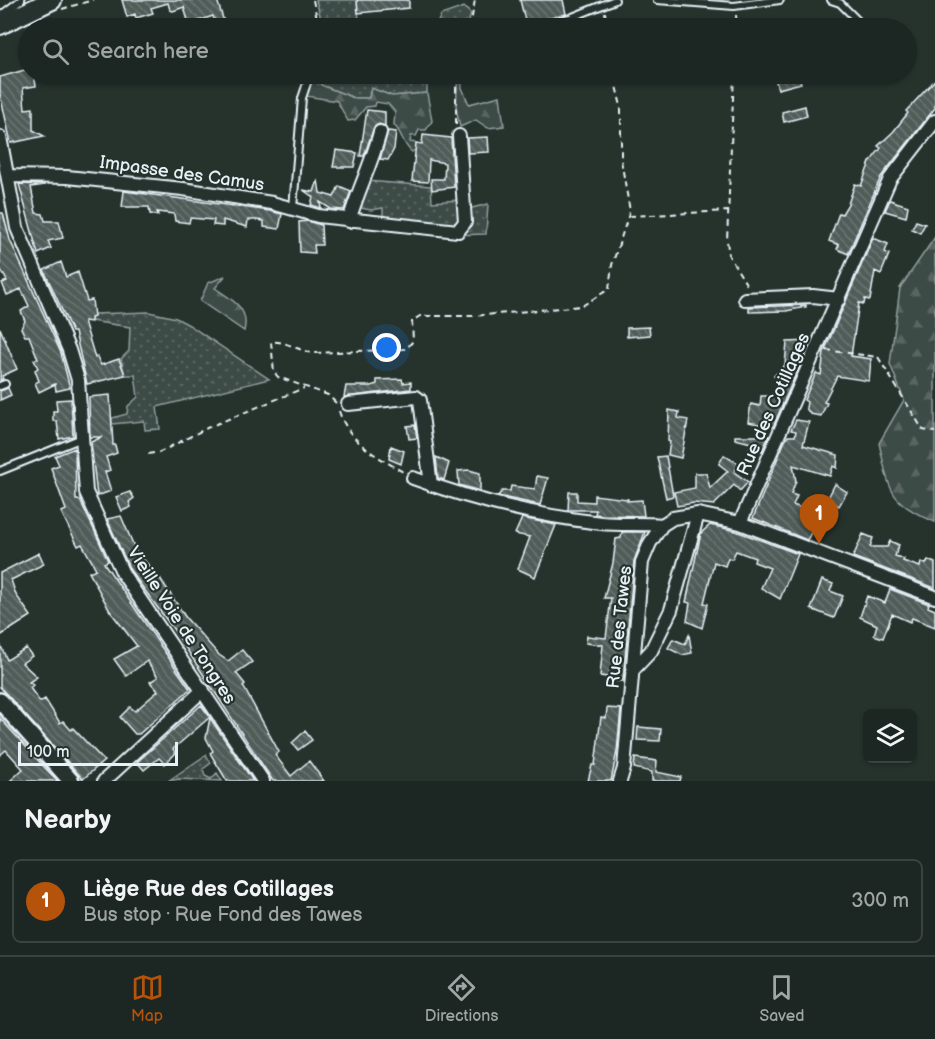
<!DOCTYPE html>
<html lang="en">
<head>
<meta charset="utf-8">
<style>
	body { margin:0; font-family:"Balsamiq Sans",sans-serif; background:#29322f; color:#f1f3f6 }
	.controls { position:absolute; right:18px; bottom:18px; display:grid; overflow:hidden; border-radius:9px; box-shadow:0 2px 4px #0004 }
	.controls button { width:54px; height:54px; display:grid; place-items:center; padding:0; border:0; border-bottom:2px solid #3a4340; background:#1c2622; color:#f1f3f6; font:30px sans-serif }
	.scale { position:absolute; left:18px; bottom:15px; width:160px; box-sizing:border-box; padding-left:6px; border:3px solid #e8f1f8; border-top:0; font-size:16px; line-height:21px; white-space:nowrap; color:#e8f1f8; -webkit-text-stroke:4px #26332d; paint-order:stroke }
	.you { position:absolute; left:387px; top:348px; width:21px; height:21px; margin:-15px; border:4px solid #fff; border-radius:50%; background:#1a73e8; box-shadow:0 0 0 9px #1a73e833 }
	.badge { display:grid; place-items:center; width:39px; height:39px; border-radius:50%; background:#b45309; color:#fff; font-size:20px; font-weight:700 }
	.pin { position:absolute; translate:-50% -50px; filter:drop-shadow(0 2px 3px #0008) }
	.pin::after { content:''; position:absolute; top:32px; width:21px; height:18px; background:inherit; clip-path:polygon(0 0,100% 0,50% 100%) }
	.list { margin:0; padding:0; list-style:none }
	h2 { display:flex; justify-content:space-between; align-items:center; height:78px; margin:0; padding:0 24px; font-size:26px }
	h2 small { font-size:20px; font-weight:400; color:#a0a5a5 }
	.list li { display:grid; grid-template-columns:39px 1fr auto; gap:18px; align-items:center; box-sizing:border-box; height:84px; margin:0 12px 12px; padding:0 12px; border:2px solid #3a4340; border-radius:9px }
	.list b { display:block; font-size:22px; white-space:nowrap }
	.list p { margin:0; font-size:20px; white-space:nowrap; color:#a0a5a5 }
	.list em { font-size:20px; font-style:normal; color:#a0a5a5 }
	.icon { flex:none; width:33px; height:33px; fill:none; stroke:currentColor; stroke-width:2; stroke-linecap:round; stroke-linejoin:round }
	.map { position:relative; flex:none; width:935px; height:781px; overflow:hidden }
	.search { position:absolute; background:#1c2622; box-shadow:0 2px 4px #0004; left:18px; right:18px; top:18px; height:66px; display:flex; align-items:center; gap:15px; box-sizing:border-box; padding:0 21px; border-radius:33px; color:#a0a5a5; font-size:22px }
	.sheet { height:174px; background:#1c2622 }
	nav { display:flex; justify-content:space-around; align-items:center; box-sizing:border-box; height:84px; border-top:2px solid #3a4340; background:#1c2622; font-size:16px; color:#a0a5a5 }
	nav a { display:grid; justify-items:center; gap:3px }
	nav .on { color:#b45309 }
	.map>svg:first-child { display:block }
	.grass { fill:url(#grass-dots); stroke:#939ea0; stroke-width:1.5 }
	.forest { fill:url(#forest-firs); stroke:#939ea0; stroke-width:1.5 }
	.building { fill:url(#building-back-hatch); stroke:#e8f1f8; stroke-width:1.5 }
	.lines { fill:none; stroke-linecap:round; stroke-linejoin:round }
	.service-casing { stroke:#e8f1f8; stroke-width:10 }
	.minor-casing { stroke:#e8f1f8; stroke-width:16 }
	.tertiary-casing { stroke:#e8f1f8; stroke-width:20 }
	.secondary-casing { stroke:#e8f1f8; stroke-width:22 }
	.path { stroke:#e8f1f8; stroke-width:2; stroke-dasharray:6 4.5; stroke-linecap:butt }
	.service { stroke:#26332d; stroke-width:6 }
	.minor { stroke:#26332d; stroke-width:12 }
	.tertiary { stroke:#26332d; stroke-width:15 }
	.secondary { stroke:#26332d; stroke-width:18 }
	.labels { text-anchor:middle; stroke-width:4.5; stroke-linejoin:round; paint-order:stroke }
	.street-label { font-size:18px; fill:#e8f1f8; stroke:#26332d }
</style>
</head>
<body>
<div class="map">
<svg width="935" height="781" viewBox="0 0 935 781">
	<defs>
		<pattern id="grass-dots" width="8" height="8" patternUnits="userSpaceOnUse" patternTransform="scale(1.5)"><rect width="8" height="8" fill="#3e4b47"/><path d="M2 2h.1M6 6h.1" fill="none" stroke="#5a6562" stroke-width="1.8" stroke-linecap="round"/></pattern>
		<pattern id="forest-firs" width="22" height="20" patternUnits="userSpaceOnUse" patternTransform="scale(1.5)"><rect width="22" height="20" fill="#3e4b47"/><path d="M5 1l3.5 6h-7zM16 11l3.5 6h-7z" fill="#5a6562"/></pattern>
		<pattern id="building-back-hatch" width="6" height="6" patternUnits="userSpaceOnUse" patternTransform="scale(1.5)"><rect width="6" height="6" fill="#505c59"/><path d="M-1 5l2 2M0 0l6 6M5-1l2 2" fill="none" stroke="#697472"/></pattern>
	</defs>
	<rect width="100%" height="100%" fill="#26332d"/>
	<filter id="ink" filterUnits="userSpaceOnUse"><feTurbulence type="fractalNoise" baseFrequency=".0167" numOctaves="2"/><feDisplacementMap in="SourceGraphic" scale="12" xChannelSelector="R" yChannelSelector="G"/><feConvolveMatrix kernelMatrix="1 2 1 2 8 2 1 2 1" color-interpolation-filters="sRGB"/></filter>
	<g filter="url(#ink)">
		<!-- grass -->
		<path class="grass" d="M 316,0 L 357,0 L 359,20 L 380,22 L 389,28 L 345,28 L 333,20 L 321,19 Z
			M 464,7 L 471,14 L 467,28 L 435,28 L 441,15 Z
			M 324,74 L 427,74 L 427,93 L 392,96 L 371,88 L 369,98 L 354,98 L 321,85 Z
			M 366,181 L 431,186 L 432,202 L 459,200 L 461,217 L 457,225 L 383,222 L 383,208 L 371,210 L 355,207 Z
			M 488,204 L 486,234 L 453,235 L 468,209 Z
			M 149,312 L 176,318 L 189,325 L 269,379 L 157,407 L 160,429 L 145,430 L 144,421 L 112,424 L 112,418 L 127,414 L 128,406 L 138,397 L 135,375 L 125,375 L 121,359 L 129,351 L 130,327 L 91,321 L 91,318 L 94,317 L 94,314 Z
			M 206,755 L 211,763 L 203,769 L 205,776 L 211,779 L 217,773 L 222,781 L 179,779 L 168,781 Z"/>
		<!-- forest -->
		<path class="forest" d="M 313,74 L 324,74 L 321,85 L 354,98 L 369,98 L 371,88 L 392,96 L 427,93 L 432,121 L 426,130 L 419,130 L 416,136 L 411,136 L 410,142 L 416,143 L 416,149 L 412,152 C 402,144 403,134 394,125 L 395,112 L 388,104 L 376,102 L 375,106 L 366,107 L 355,120 L 348,121 L 337,101 L 306,96 Z
			M 458,74 L 461,74 L 462,88 L 469,104 L 500,96 L 504,126 L 488,128 L 476,120 L 460,127 L 456,108 Z
			M 935,237 L 935,522 C 887,502 890,490 879,443 L 904,400 L 890,364 L 900,288 Z
			M 225,276 L 215,288 C 231,299 250,308 244,331 L 200,301 L 208,283 Z"/>
		<!-- building -->
		<path class="building" d="M 122,0 L 217,0 L 226,28 L 217,28 L 213,16 L 189,24 L 184,7 L 173,11 L 170,10 L 168,3 L 151,8 L 153,13 L 136,18 L 135,14 L 127,17 Z
			M 357,0 L 409,0 L 409,8 L 358,13 Z
			M 520,0 L 563,0 L 566,14 L 526,24 Z
			M 28,69 L 28,74 L 34,75 L 36,86 L 23,88 L 25,109 L 33,108 L 33,130 L 44,136 L 11,143 L 0,94 L 0,77 Z
			M 774,74 L 798,74 L 801,83 L 778,89 Z
			M 935,80 L 935,108 L 881,177 L 848,254 L 837,249 L 839,245 L 829,241 L 839,213 L 842,214 L 848,204 L 855,184 L 861,186 L 870,162 L 881,148 L 878,146 L 893,132 L 908,113 L 906,111 Z
			M 805,106 L 807,116 L 784,122 L 782,112 Z
			M 367,110 L 385,112 L 385,126 L 379,124 L 374,127 L 364,156 L 360,156 Z
			M 388,131 L 396,132 L 394,149 L 388,160 L 380,159 Z
			M 423,135 L 451,138 L 454,187 L 432,190 L 431,179 L 444,179 L 445,163 L 429,160 L 428,182 L 412,181 L 416,143 L 422,144 Z
			M 488,137 L 489,152 L 468,153 L 467,138 Z
			M 336,150 L 357,153 L 354,167 L 333,167 Z
			M 318,180 L 320,193 L 334,197 L 339,186 L 351,191 L 344,210 L 331,209 L 320,202 L 321,208 L 311,205 L 313,197 L 303,190 L 314,192 Z
			M 19,184 L 45,185 L 31,187 L 36,213 L 43,214 L 45,221 L 59,221 L 63,238 L 48,241 L 51,248 L 38,254 Z
			M 124,191 L 270,211 L 282,214 L 279,229 L 264,227 L 264,221 L 256,220 L 248,220 L 247,227 L 223,220 L 223,226 L 213,225 L 214,220 L 190,218 L 189,223 L 175,221 L 174,214 L 157,212 L 158,215 L 150,214 L 149,207 L 122,207 Z
			M 890,200 L 908,206 L 906,217 L 885,211 Z
			M 0,213 L 3,213 L 10,240 L 61,353 L 70,388 L 56,391 L 55,384 L 39,392 L 35,383 L 39,381 L 35,370 L 38,368 L 34,360 L 38,359 L 29,336 L 25,336 L 21,328 L 25,321 L 21,311 L 29,306 L 21,289 L 7,295 L 2,283 L 7,281 L 0,268 Z
			M 307,221 L 321,225 L 322,245 L 314,245 L 315,253 L 300,252 L 299,222 Z
			M 916,221 L 925,224 L 920,233 L 912,229 Z
			M 873,238 L 888,244 L 885,252 L 889,254 L 881,274 L 875,271 L 870,300 L 865,299 L 864,304 L 859,303 L 851,356 L 871,359 L 869,381 L 837,376 L 824,402 L 827,403 L 821,416 L 810,414 L 806,408 L 807,402 L 804,400 L 816,373 L 821,375 L 824,352 Z
			M 61,262 L 66,277 L 78,272 L 87,301 L 92,300 L 94,317 L 91,318 L 91,322 L 84,321 L 95,358 L 97,357 L 101,365 L 119,359 L 125,375 L 87,384 L 75,332 L 72,332 L 44,270 Z
			M 806,305 L 806,307 L 786,311 L 749,312 L 749,307 Z
			M 649,327 L 650,335 L 627,337 L 627,328 Z
			M 0,328 L 17,369 L 2,376 L 3,379 L 0,380 Z
			M 810,341 L 773,427 L 748,422 L 751,404 L 760,406 L 761,396 L 772,396 L 780,378 L 774,376 L 785,365 L 787,342 Z
			M 402,379 L 403,383 L 411,382 L 411,389 L 344,397 L 346,386 L 371,386 L 377,384 L 377,380 Z
			M 8,388 L 11,395 L 0,400 L 0,391 Z
			M 110,395 L 113,445 L 115,445 L 117,453 L 106,457 L 110,470 L 105,472 L 111,491 L 97,496 L 91,442 L 102,437 L 90,437 L 89,397 Z
			M 71,399 L 73,436 L 59,439 L 57,421 L 53,421 L 53,411 L 57,411 L 56,400 Z
			M 669,410 L 679,412 L 678,418 L 688,420 L 681,458 L 668,455 L 670,442 L 668,441 Z
			M 796,420 L 809,422 L 803,445 L 838,455 L 837,468 L 833,466 L 830,476 L 793,465 L 796,481 L 791,494 L 797,496 L 793,505 L 812,512 L 816,501 L 826,506 L 807,540 L 753,518 L 784,443 L 788,436 L 795,436 L 796,431 L 791,430 Z
			M 415,425 L 417,438 L 409,439 L 407,426 Z
			M 735,436 L 769,436 L 762,451 L 750,448 L 751,443 L 735,439 Z
			M 391,446 L 404,451 L 401,464 L 389,459 Z
			M 75,448 L 76,500 L 80,500 L 95,532 L 108,561 L 104,563 L 190,689 L 139,734 L 135,734 L 120,717 L 130,707 L 135,711 L 158,691 L 150,682 L 158,677 L 147,661 L 126,676 L 114,659 L 137,646 L 110,611 L 89,572 L 96,569 L 82,544 L 78,546 L 61,512 L 66,510 L 51,468 L 59,465 L 55,456 Z
			M 724,455 L 739,464 L 734,472 L 748,482 L 740,491 L 734,485 L 714,505 L 694,503 L 677,506 L 674,492 L 695,488 L 695,473 L 706,473 L 710,488 L 728,471 L 719,464 Z
			M 666,456 L 673,496 L 666,498 L 657,457 Z
			M 436,457 L 449,463 L 444,480 L 438,478 Z
			M 469,470 L 480,473 L 480,491 L 459,485 L 458,471 Z
			M 537,476 L 548,478 L 540,505 L 498,496 L 502,491 L 510,491 L 511,486 L 535,489 Z
			M 835,484 L 847,492 L 839,506 L 827,500 Z
			M 130,492 L 134,498 L 129,502 L 131,507 L 122,511 L 116,497 Z
			M 569,492 L 577,492 L 577,501 L 594,502 L 594,495 L 628,499 L 627,501 L 642,500 L 644,516 L 602,515 L 595,514 L 596,510 L 568,510 Z
			M 121,516 L 136,551 L 160,578 L 186,618 L 219,655 L 228,661 L 242,650 L 252,662 L 236,673 L 245,684 L 243,686 L 279,752 L 275,755 L 291,776 L 309,761 L 324,781 L 273,781 L 174,630 L 130,570 L 107,519 Z
			M 522,518 L 556,525 L 535,577 L 518,569 L 530,537 L 515,534 Z
			M 710,525 L 736,531 L 798,554 L 780,599 L 761,588 L 770,568 L 754,562 L 755,558 L 736,551 L 732,559 L 728,558 L 725,566 L 714,562 L 704,603 L 708,604 L 702,628 L 687,621 L 690,603 L 686,602 L 701,533 Z
			M 622,532 L 645,532 L 634,561 L 623,681 L 607,681 L 607,677 L 600,676 L 603,645 L 586,643 L 587,636 L 606,638 L 611,598 L 604,598 L 613,563 L 616,539 L 621,538 Z
			M 863,534 L 873,538 L 870,547 L 887,547 L 890,541 L 899,545 L 895,556 L 904,559 L 903,561 L 920,567 L 921,562 L 926,564 L 928,560 L 935,563 L 935,588 L 853,557 Z
			M 39,553 L 44,564 L 11,580 L 16,595 L 31,616 L 0,636 L 0,573 Z
			M 822,580 L 833,584 L 830,591 L 843,596 L 834,618 L 811,609 Z
			M 890,589 L 929,604 L 928,607 L 935,610 L 935,627 L 912,618 L 910,622 L 892,614 L 883,638 L 874,635 L 877,625 L 860,617 L 867,596 L 885,603 Z
			M 689,635 L 692,653 L 682,655 L 668,648 L 673,639 L 685,644 Z
			M 0,644 L 7,660 L 26,648 L 32,656 L 22,663 L 37,677 L 29,682 L 33,685 L 30,688 L 40,702 L 45,699 L 60,723 L 63,721 L 71,730 L 73,728 L 104,761 L 83,779 L 0,687 Z
			M 201,705 L 210,717 L 173,749 L 176,753 L 165,764 L 159,758 L 144,770 L 137,762 Z
			M 607,708 L 621,709 L 617,751 L 611,781 L 588,781 L 592,765 L 595,765 L 601,717 L 606,718 Z
			M 0,718 L 45,768 L 58,781 L 10,781 L 23,769 L 6,750 L 0,755 Z
			M 210,718 L 253,781 L 227,781 L 210,753 L 213,751 L 206,738 Z
			M 638,727 L 661,729 L 660,741 L 637,740 Z
			M 305,731 L 312,740 L 298,750 L 292,743 Z
			M 635,758 L 657,761 L 656,772 L 681,777 L 680,781 L 652,781 L 652,772 L 634,768 Z"/>
		<g class="lines">
			<defs>
				<path id="service" d="M 657,0 L 734,6 L 780,0
					M 831,0 L 840,3 L 857,20
					M 4,13 L 21,0
					M 529,28 L 570,18 L 615,0
					M 293,208 L 302,98 L 310,74
					M 0,386 L 5,384
					M 0,471 L 82,438"/>
				<path id="minor" d="M 0,137 L 17,228 L 69,350 L 78,380 L 86,492 L 123,574 L 263,781
					M 8,176 L 67,177 L 183,189 L 272,203 L 318,216 L 458,231 L 465,222 L 459,136
					M 349,221 C 358,190 372,163 380,132
					M 745,299 L 813,296 L 839,299
					M 348,404 L 416,397 L 420,400 L 431,485
					M 413,478 C 472,500 538,516 601,523 C 621,525 642,523 662,525
					M 740,523 L 890,179 L 935,121
					M 632,671 L 651,651 L 671,610 L 698,514
					M 104,781 L 203,690
					M 620,781 L 624,768 L 642,562 L 650,543 L 662,525 L 673,518 L 698,514 L 740,523 L 935,597"/>
				<path id="tertiary" d="M 0,701 L 71,781"/>
				<path id="secondary" d="M 0,25 L 52,0"/>
			</defs>
			<!-- service casing -->
			<use href="#service" class="service-casing"/>
			<!-- minor casing -->
			<use href="#minor" class="minor-casing"/>
			<!-- tertiary casing -->
			<use href="#tertiary" class="tertiary-casing"/>
			<!-- secondary casing -->
			<use href="#secondary" class="secondary-casing"/>
			<!-- path -->
			<path class="path" d="M 313,0 L 319,28
				M 62,9 L 93,0
				M 605,12 L 607,28
				M 736,15 L 737,28
				M 470,28 L 475,0
				M 734,74 L 727,241 L 729,256 L 748,287
				M 456,124 L 456,74
				M 629,216 L 729,211
				M 826,350 L 878,357 L 923,430 L 935,432
				M 336,403 L 328,395 L 278,377 L 274,372 L 271,342 C 285,340 299,351 313,353 L 406,349 L 413,341 L 412,321 L 420,316 L 474,316 L 582,306 L 609,289 L 612,265 L 630,211 L 621,160 L 621,106 L 613,74
				M 339,411 C 349,443 378,457 405,473
				M 148,454 L 160,452 L 209,427 L 304,388"/>
			<!-- service -->
			<use href="#service" class="service"/>
			<!-- minor -->
			<use href="#minor" class="minor"/>
			<!-- tertiary -->
			<use href="#tertiary" class="tertiary"/>
			<!-- secondary -->
			<use href="#secondary" class="secondary"/>
		</g>
	</g>
	<g class="labels">
		<!-- street labels -->
		<g class="street-label">
			<text transform="translate(182 173) rotate(8)" y="6">Impasse des Camus</text>
			<text transform="translate(773 404) rotate(-66)" y="6">Rue des Cotillages</text>
			<text transform="translate(182 625) rotate(57)" y="6">Vieille Voie de Tongres</text>
			<text transform="translate(619 627) rotate(-84)" y="6">Rue des Tawes</text>
		</g>
	</g>
</svg>
<div class="controls">
<button><svg class="icon" aria-label="layers" viewBox="0 0 24 24"><path d="M12 4l9 5-9 5-9-5zM3 14l9 5 9-5"/></svg></button>
</div>
<div class="scale">100 m</div>
<div class="you"></div>
<div class="pin badge" style="left:819px;top:544px">1</div>
<div class="search"><svg class="icon" aria-label="search" viewBox="0 0 24 24"><circle cx="10" cy="10" r="6"/><path d="M15 15l6 6"/></svg>Search here</div>
</div>
<section class="sheet">
<h2>Nearby<small></small></h2>
<ul class="list">
<li><span class="badge">1</span><div><b>Liège Rue des Cotillages</b><p>Bus stop · Rue Fond des Tawes</p></div><em>300 m</em></li>
</ul>
</section>
<nav>
<a class="on"><svg class="icon" aria-label="map" viewBox="0 0 24 24"><path d="M3 6l6-2 6 2 6-2v14l-6 2-6-2-6 2zM9 4v14M15 6v14"/></svg>Map</a>
<a><svg class="icon" aria-label="directions" viewBox="0 0 24 24"><path d="M12 3l9 9-9 9-9-9zM9 14v-3h6M13 9l2 2-2 2"/></svg>Directions</a>
<a><svg class="icon" aria-label="saved" viewBox="0 0 24 24"><path d="M7 4h10v16l-5-4-5 4z"/></svg>Saved</a>
</nav>
</body>
</html>
